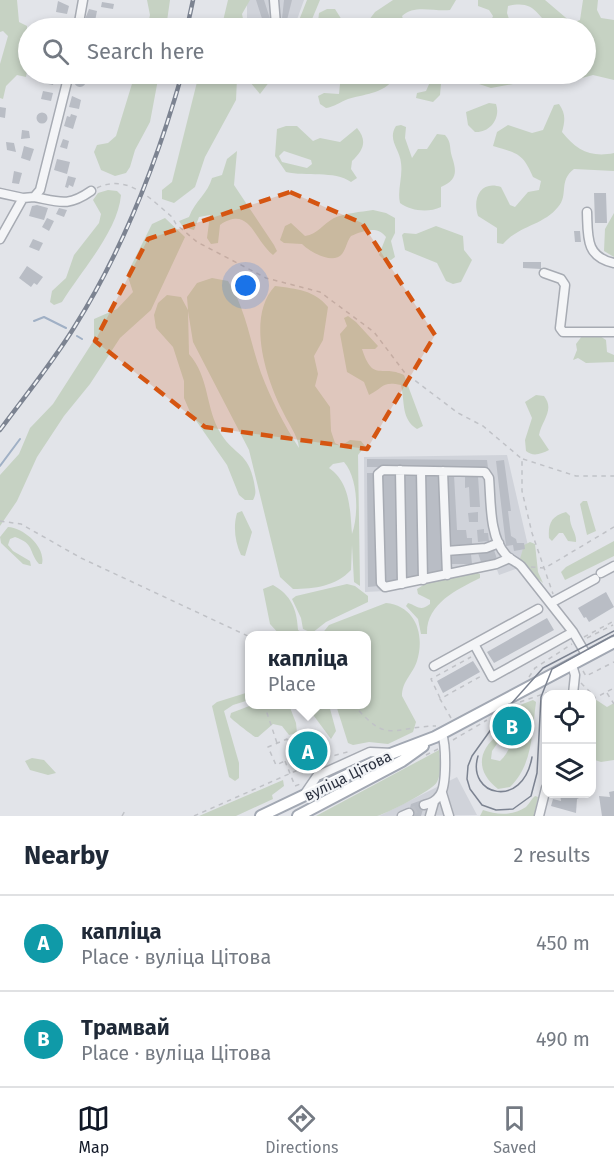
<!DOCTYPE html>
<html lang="en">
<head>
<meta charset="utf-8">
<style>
	body { margin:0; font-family:"Fira Sans",sans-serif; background:#f2f2f3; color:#1f2937 }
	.controls { position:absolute; right:18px; bottom:18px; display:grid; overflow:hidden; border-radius:12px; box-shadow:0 3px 9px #0003 }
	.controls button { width:54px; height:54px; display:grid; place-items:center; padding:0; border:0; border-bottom:2px solid #e0e1e3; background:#fff; color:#1f2937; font:30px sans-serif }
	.you { position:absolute; left:246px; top:286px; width:21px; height:21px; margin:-15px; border:4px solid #fff; border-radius:50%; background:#1a73e8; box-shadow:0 0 0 9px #1a73e833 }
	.badge { display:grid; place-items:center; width:39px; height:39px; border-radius:50%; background:#111827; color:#fff; font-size:20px; font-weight:700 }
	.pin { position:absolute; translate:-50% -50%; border:3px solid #fff; box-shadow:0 2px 6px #0006 }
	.popup { position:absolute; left:245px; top:631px; width:126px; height:78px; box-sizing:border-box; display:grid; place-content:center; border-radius:12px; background:#fff; filter:drop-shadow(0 2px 4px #0005); font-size:20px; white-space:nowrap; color:#747a83 }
	.popup b { font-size:22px; color:#1f2937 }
	.popup::after { content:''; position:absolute; left:50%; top:100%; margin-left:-12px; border:12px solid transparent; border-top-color:#fff }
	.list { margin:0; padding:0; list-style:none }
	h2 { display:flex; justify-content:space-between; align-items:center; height:78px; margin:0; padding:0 24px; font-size:26px }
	h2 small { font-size:20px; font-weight:400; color:#747a83 }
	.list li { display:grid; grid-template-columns:39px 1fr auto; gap:18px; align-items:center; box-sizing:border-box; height:96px; padding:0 24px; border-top:2px solid #e0e1e3 }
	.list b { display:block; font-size:22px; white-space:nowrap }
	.list p { margin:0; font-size:20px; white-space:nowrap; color:#747a83 }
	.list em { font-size:20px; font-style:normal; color:#747a83 }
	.icon { flex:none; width:33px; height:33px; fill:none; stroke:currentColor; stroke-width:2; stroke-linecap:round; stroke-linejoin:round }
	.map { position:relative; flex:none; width:614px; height:816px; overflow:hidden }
	.search { position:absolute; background:#fff; box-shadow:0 3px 9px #0003; left:18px; right:18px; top:18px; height:66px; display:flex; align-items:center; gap:15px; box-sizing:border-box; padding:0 21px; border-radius:33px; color:#747a83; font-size:22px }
	.sheet { height:270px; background:#fff }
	nav { display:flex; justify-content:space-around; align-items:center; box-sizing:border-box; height:84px; border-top:2px solid #e0e1e3; background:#fff; font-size:16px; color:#747a83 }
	nav a { display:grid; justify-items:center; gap:3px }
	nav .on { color:#111827 }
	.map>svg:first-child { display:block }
	.built { fill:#d0d3da }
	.green { fill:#c6d2c3; fill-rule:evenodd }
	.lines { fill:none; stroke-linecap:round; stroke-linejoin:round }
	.stream { stroke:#a0b0c5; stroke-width:2 }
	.building { fill:#b9bdc5 }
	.minor-tunnel { stroke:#bdc0c7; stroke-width:8; stroke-dasharray:8 4; stroke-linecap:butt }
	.minor-casing { stroke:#a7abb3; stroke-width:11 }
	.major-casing { stroke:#a2a8b3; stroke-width:14 }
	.path { stroke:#c0c2c7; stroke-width:1.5; stroke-dasharray:4.5 4.5; stroke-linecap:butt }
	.minor { stroke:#f4f5f7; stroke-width:8 }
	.major { stroke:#fff; stroke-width:10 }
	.tram { stroke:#7c8391; stroke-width:1.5 }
	.rail-casing { stroke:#7c8391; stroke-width:4.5 }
	.rail { stroke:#f1f3f6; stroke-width:2; stroke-dasharray:7; stroke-linecap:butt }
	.marked { fill:#d55511; fill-opacity:0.2; stroke:#d55511; stroke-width:4.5; stroke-dasharray:12 8; stroke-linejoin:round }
	.labels { text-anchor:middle; stroke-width:4.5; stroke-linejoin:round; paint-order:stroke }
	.street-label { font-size:15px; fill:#2b313f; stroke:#f1f3f6 }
</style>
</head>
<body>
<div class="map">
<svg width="614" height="816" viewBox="0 0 614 816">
	<rect width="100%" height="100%" fill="#e2e4e9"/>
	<!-- built -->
	<path class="built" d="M 247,0 L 304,0 L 294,28 L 249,28 L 247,27 Z
		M 507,455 L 532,563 L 499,575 L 496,567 L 385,591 L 365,592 L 364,457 Z
		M 457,777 L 477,815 L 379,816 Z"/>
	<!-- green -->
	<path class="green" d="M 0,0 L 17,0 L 19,22 L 27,26 L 28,66 L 26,77 L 17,75 L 6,86 L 3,99 L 0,98 L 0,64 L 8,36 L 3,31 L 0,32 Z
		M 147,0 L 170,0 L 166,28 L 147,28 L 150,15 Z
		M 228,0 L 250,0 L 242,14 L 245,28 L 211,28 L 223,21 Z
		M 307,0 L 320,0 L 310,24 L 312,28 L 296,28 Z
		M 393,0 L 456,0 L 450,10 C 435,12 414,4 402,16 L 406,28 L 363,28 L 375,12 Z
		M 478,0 L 545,0 L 572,23 L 580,20 L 583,0 L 598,0 L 597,10 L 601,18 L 614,20 L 614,80 L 593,75 L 564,83 L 558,75 L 586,74 L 586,28 L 552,28 C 535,14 535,0 508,6 L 507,13 L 512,28 L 484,28 L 490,24 L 493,16 L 489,10 L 478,6 Z
		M 327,9 L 335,9 L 347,28 L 321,27 L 318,22 L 319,13 Z
		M 135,74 L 159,74 L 150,122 L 135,150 L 130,167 L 126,173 L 115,176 L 101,170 L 94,152 L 97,145 L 108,143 L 116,136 Z
		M 199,74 L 255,74 L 262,80 L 266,74 L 271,74 L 270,81 L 260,94 L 245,76 L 237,79 L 236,100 L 205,157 L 195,187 L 174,203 L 162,199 L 162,190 L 172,182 Z
		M 357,74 L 397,74 C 386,94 368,93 348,99 C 340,102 334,107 326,108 L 320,104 L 318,96 L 324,93 L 339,94 L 340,84 L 348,82 L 354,84 L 358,80 Z
		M 463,74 L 515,74 L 517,76 L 513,84 L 491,88 L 464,79 L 461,77 Z
		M 437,80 L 441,84 L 440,95 L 433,102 L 416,98 L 417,93 L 426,91 L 430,82 Z
		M 489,103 L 496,104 C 501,118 490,133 475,132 L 468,125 L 466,112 Z
		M 559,104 C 566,114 565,121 562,132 C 576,150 591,158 614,153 L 614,171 L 574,169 C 558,181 569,195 558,207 C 544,225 518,226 503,244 L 497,243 L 497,228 L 478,216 C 472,198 481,180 501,187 L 510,205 L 515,207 L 528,192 L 539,190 L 541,181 L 533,177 C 523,153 517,153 493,146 L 497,132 L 508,125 L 532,133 L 543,130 L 554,105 Z
		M 401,125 L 406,127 L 405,138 L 412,158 L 418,149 L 427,149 L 437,134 L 445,135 C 452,143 449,148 452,157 C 457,172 457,180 441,187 L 441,207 C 428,213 411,211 400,203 C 397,190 403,177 401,163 C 400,149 387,140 396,126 Z
		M 286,126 L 297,126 L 313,141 L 320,138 L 340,142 L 357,128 C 368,141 363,151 352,161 L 351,169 L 357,178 L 351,182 C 334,170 306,177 286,172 L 275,156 L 277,129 ZM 284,151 L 311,160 L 312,164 L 307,168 L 282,162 L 279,156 Z
		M 237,151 L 234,185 L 274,245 L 277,251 L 273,255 C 253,239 250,205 220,225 L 218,243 L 211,244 L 207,238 L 210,215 L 199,217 L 194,230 L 183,227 L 179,221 L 189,217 C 195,201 208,193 212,178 L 222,175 L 227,159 Z
		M 108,190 L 117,191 L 121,195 C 118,231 81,271 62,302 L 54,305 L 50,302 L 52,291 L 66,278 L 74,255 L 99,223 L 101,214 L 93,200 L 98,193 Z
		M 373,210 L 386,213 L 395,218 L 395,233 L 391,241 L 395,257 L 391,260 L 383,259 L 379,255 L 386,237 C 377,225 363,231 351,236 C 347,241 346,249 342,254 C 333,265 310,252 302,244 L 284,243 L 280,240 L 285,226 L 291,223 L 305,236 C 318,234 323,224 334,218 C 346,213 360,212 373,210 Z
		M 614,213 L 614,257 L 604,251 L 605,229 Z
		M 165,218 L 185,237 L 151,310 L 120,338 L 90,384 L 64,416 L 37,457 L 17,501 L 0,526 L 0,475 L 19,454 L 30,428 L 53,404 L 94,340 L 94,319 L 117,309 L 133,292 L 127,274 L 152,224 Z
		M 436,226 L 463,236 L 464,250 L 472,260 L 461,282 L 453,284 L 446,281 L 437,263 L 405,250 L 402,235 L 404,233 L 416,234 Z
		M 212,278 L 228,281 C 246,309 250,342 261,373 C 271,399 284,425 299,448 C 298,436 287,421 282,410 C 266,378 246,317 275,286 C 297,289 314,290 328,307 L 323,340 L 314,356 L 318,374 L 315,386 L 330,407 L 331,431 L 335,443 L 341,446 L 350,440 L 361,441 L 365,446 L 358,455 L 360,586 L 354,582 L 352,545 L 351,570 C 336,586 315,589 293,589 L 280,577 L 249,450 L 193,342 L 188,311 L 189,354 C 210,378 205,408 221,434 C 235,456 248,452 254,482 C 255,489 257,493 253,500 L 245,500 L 239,495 L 227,465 L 190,412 L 184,398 L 184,381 L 173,347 L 156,328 L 154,315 L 158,303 L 167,295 L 181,297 L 188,310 L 187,297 L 197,283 ZM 344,462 C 358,478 359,514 352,534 C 350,511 351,483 329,468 L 333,464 Z
		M 348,316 L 356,322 L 378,346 L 375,349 L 362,349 C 373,383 381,364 404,375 L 423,426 L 417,429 C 401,419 405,402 401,385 C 381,381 384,388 369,395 L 364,382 L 347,372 L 340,334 L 347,326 L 344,318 Z
		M 582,336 L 600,336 L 606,340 L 607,352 L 614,355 L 614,362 L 586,363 L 578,358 L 573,360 L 577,350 L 576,344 Z
		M 536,395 L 544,396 C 555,410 542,420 539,435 L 549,450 C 541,454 533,457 526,451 L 525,440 L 532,418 L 525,402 Z
		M 583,501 L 587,501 L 596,531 L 587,535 L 580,504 Z
		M 242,511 L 252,532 L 245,556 L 241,555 C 235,542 233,527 237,513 Z
		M 566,512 L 570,516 C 569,526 577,533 576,542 L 568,541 L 563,533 L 559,533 L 552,541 L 549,538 C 548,524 551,516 566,512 Z
		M 8,527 C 24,528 46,547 42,564 L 39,564 C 28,551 35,544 15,537 L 10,539 L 8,545 L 13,551 L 30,561 L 31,566 L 23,564 L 1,543 L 0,537 Z
		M 614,541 L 614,556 L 565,580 L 561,572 L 566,567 Z
		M 530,542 L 535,544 L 538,572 L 543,583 L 527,570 L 520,559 L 524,545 Z
		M 475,572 L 480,574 L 480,578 C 456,590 426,604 427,634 L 421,634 L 418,619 L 406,606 L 408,603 C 418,606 420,612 430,604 L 430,600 L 418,594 L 417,589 L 425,584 Z
		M 347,584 L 355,586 L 368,596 L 368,602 L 326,622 L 312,633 L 303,629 L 301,618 L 292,599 L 296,596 Z
		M 273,585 C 291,595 297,609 298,630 L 306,635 L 280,635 L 270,624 L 263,589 Z
		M 386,603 C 416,606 425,635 417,661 C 413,674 402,681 402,696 L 416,722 L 413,732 L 388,744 L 369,742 L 353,745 L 348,743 L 336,705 L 366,704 L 366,636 L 321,635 L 329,625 Z
		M 249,692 L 249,700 L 233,705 L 224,711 L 239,763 L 239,778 L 235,781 L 229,777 L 212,706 L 217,702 Z
		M 592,697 L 607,707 L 614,703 L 614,760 L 601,762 L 592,759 Z
		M 533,700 L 536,702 C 532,731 533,765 510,787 L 498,789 C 476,772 477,751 498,735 L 501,738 L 492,751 L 491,759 L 500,761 C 517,745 511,724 520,705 Z
		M 252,705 L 289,705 L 296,723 L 297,733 L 289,735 L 282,726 L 273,724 L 258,737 L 255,737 C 251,734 232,720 230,717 L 231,713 Z
		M 309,705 L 329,705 L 336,731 L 331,739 L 314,716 Z
		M 439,750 C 440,760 442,772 437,782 C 433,790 386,814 377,816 C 358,816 335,816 316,816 Z
		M 32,758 L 44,760 L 56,773 L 48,775 L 30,770 L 25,761 Z
		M 283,780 L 284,786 L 272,795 L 273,799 L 236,816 L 199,816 Z
		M 535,796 L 538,797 L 534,816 L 480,816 L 483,810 C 497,815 512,816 526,807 C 530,803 531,799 535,796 Z"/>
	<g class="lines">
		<!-- stream -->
		<path class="stream" d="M 34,321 L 44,317 L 66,328
			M 77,336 L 82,339
			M 0,466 L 20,439"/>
	</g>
	<!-- building -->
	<path class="building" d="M 256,0 L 264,0 L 273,28 L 265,28 Z
		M 284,0 L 292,0 L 285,28 L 281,28 Z
		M 58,1 L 69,6 L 67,14 L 56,12 Z
		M 102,2 L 114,4 L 113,9 L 101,7 Z
		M 89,9 L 97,11 L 95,21 L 85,19 Z
		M 45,74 L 56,74 L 53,85 L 43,83 Z
		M74 81a6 6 0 1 1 12 0a6 6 0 1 1-12 0Z
		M 43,91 L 53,93 L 51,101 L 41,99 Z
		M 72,96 L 81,100 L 79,109 L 69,107 Z
		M 0,107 L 6,108 L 5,118 L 0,117 Z
		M36.5 118a5.5 5.5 0 1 1 11 0a5.5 5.5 0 1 1-11 0Z
		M 71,114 L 77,116 L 73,129 L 64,126 L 67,116 L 70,117 Z
		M 22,130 L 29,131 L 30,138 L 21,139 Z
		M 63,139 L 69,141 L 67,149 L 60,147 Z
		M 6,142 L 14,143 L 16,152 L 7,150 Z
		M 24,146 L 34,149 L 30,161 L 21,158 Z
		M 57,159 L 70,162 L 67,174 L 54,170 Z
		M 14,171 L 22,173 L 19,184 L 12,183 Z
		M 68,176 L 76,178 L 73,187 L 69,185 L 68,188 L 65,187 Z
		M 594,193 L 606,193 L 607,223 L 595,223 Z
		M 37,205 L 48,208 L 44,220 L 29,216 L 32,206 Z
		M 59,208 L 67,210 L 64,217 L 56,214 Z
		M 47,218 L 54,221 L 49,231 L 42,227 Z
		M 574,231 L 580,231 L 581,242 L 575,242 Z
		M 33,239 L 43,243 L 39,251 L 29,247 Z
		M 523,262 L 541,262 L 541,269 L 523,268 Z
		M 27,266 L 43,277 L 37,285 L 34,283 L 31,287 L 19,278 Z
		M 367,459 L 487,460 L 488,468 L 367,467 Z
		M 504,460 L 511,511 L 508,511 L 511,536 L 516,539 L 517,543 L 524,543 L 525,549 L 514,551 L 513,545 L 506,546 L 496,461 Z
		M 367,473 L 374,473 L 378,586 L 368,587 Z
		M 395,473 L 399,584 L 385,584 L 382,474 Z
		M 440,475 L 442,573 L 427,574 L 425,476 Z
		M 454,475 L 457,530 L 466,530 L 467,538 L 472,538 L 472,544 L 451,546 L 447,476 Z
		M 404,476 L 416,476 L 419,577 L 405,579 Z
		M 478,476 L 480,507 L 470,507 L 469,487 L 465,488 L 465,477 Z
		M 478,512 L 478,522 L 469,522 L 468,513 Z
		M 484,529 L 484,533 L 488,533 L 489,541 L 478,542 L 477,530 Z
		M 494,550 L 497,559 L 481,562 L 478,553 Z
		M 450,554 L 471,554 L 472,564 L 450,564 Z
		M 606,592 L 614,607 L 589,622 L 586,617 L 584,618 L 578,608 Z
		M 547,618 L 554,630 L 494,663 L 487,652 Z
		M 473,661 L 480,672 L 443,693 L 437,681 Z
		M 614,791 L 614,816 L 602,816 L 599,796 L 610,797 L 609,792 Z
		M 560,794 L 574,794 L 581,797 L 577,799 L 576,813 L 551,806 L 553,799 L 561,801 Z
		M 422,800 L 425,803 L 421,816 L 408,816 L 411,804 Z"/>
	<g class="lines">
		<!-- minor-tunnel -->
		<path class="minor-tunnel" d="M 409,813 L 424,805"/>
		<defs>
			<path id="minor" d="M 274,0 L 276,25
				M 78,28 L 83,0
				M 0,193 L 23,198
				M 34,197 C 60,202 68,207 91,191
				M 587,212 C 588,236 585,257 614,263
				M 0,239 L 23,198 L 34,197 L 40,190 L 69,74
				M 544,273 L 561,279 L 565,285 L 560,328 L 563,332 L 614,332
				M 400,470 L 402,584
				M 421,471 L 423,580
				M 443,471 L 447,575
				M 446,551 L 486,548 L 499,543
				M 510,558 L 496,564 L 385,587 L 381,583 L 378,474 L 383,470 L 485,472 L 489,478 C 491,500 489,537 506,555 C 509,559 517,562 521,566 L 573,632 L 587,656
				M 601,573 L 614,566
				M 551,603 L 595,579
				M 474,644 L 492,677 L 573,632
				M 572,665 L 575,675 L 573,694
				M 434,666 L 538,609
				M 442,793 L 449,816
				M 304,795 L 317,776 L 370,752 L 393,753
				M 424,805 C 431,803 435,802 440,795 C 447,785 446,745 442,734
				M 402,816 L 409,813
				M 430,816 L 434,802
				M 539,816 L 546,788"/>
			<path id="major" d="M 261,816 L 393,753 L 435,737 L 614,642
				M 298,816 L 402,761 L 423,746"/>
		</defs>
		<!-- minor casing -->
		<use href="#minor" class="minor-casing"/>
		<!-- major casing -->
		<use href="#major" class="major-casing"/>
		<!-- path -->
		<path class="path" d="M 97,188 C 127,173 151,199 172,217 L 176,224 L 197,242 L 266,278 L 320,292 L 374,332 L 405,373 L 458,413 L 483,426 L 522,459 L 522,491 L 532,533 L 553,594
			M 523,459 L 576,476 L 614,476
			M 0,521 L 21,524 L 81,558 L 250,637
			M 531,567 L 545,568 L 614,527
			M 584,637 L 614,621
			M 587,638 L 613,625
			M 583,671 L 586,676 L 614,662
			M 529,677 L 535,668 L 572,644
			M 581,683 L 595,697
			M 607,693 L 614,704
			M 549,694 L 549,692 L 566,692
			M 440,698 L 431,679 L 471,657
			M 520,702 L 549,692
			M 264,704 L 277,743
			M 353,704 C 388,745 390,727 436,726
			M 592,710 L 595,698 L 614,688
			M 451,718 L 440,699 L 483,675
			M 453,740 L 487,720
			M 426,755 L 438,749
			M 294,757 L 287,739 L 268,747 L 276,765 C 292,758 307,750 324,757
			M 285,761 L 295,786 L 303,783
			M 122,816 L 126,809
			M 194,816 L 325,758 L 351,751"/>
		<!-- minor -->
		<use href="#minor" class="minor"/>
		<!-- major -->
		<use href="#major" class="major"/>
		<!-- tram -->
		<path class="tram" d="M 614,631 L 543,668 L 502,714 L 472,756 L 468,766 L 467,779 L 470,789 L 482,805 L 496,810 L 513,809 L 531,796 L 537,773 L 541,697 L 552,669 L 614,635
			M 478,756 C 466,796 523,810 532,757"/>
		<defs>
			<path id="rail" d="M 187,28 L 193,0
				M 0,430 C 25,396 53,362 75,326 C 124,248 157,162 182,74"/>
		</defs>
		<!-- rail casing -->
		<use href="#rail" class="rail-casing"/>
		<!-- rail -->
		<use href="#rail" class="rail"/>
	</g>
	<!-- marked area -->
	<path class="marked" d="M 290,192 L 362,223 L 435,335 L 367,449 L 205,427 L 95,341 L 148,239 Z"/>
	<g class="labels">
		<!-- street labels -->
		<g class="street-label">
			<text transform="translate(348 776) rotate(-26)" y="5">вуліца Цітова</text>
		</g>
	</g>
</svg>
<div class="controls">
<button><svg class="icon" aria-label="locate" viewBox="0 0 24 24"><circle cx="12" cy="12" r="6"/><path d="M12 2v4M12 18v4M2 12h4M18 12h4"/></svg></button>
<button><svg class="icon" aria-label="layers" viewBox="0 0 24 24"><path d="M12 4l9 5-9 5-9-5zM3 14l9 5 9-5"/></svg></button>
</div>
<div class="you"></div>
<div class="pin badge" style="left:308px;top:751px;background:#0f9aa8">A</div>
<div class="popup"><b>капліца</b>Place</div>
<div class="pin badge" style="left:512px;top:726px;background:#0f9aa8">B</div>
<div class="search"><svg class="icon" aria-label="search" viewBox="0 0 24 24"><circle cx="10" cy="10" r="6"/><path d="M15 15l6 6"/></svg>Search here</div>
</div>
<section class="sheet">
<h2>Nearby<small>2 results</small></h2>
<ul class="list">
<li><span class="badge" style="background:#0f9aa8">A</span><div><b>капліца</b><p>Place · вуліца Цітова</p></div><em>450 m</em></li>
<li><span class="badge" style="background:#0f9aa8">B</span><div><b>Трамвай</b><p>Place · вуліца Цітова</p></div><em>490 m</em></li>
</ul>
</section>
<nav>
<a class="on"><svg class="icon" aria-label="map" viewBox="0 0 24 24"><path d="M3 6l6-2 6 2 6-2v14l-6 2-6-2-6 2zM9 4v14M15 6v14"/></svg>Map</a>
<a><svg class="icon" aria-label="directions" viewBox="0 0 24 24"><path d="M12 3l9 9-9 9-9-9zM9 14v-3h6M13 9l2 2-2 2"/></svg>Directions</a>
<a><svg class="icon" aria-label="saved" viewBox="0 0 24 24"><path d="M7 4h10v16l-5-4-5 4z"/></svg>Saved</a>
</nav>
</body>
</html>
